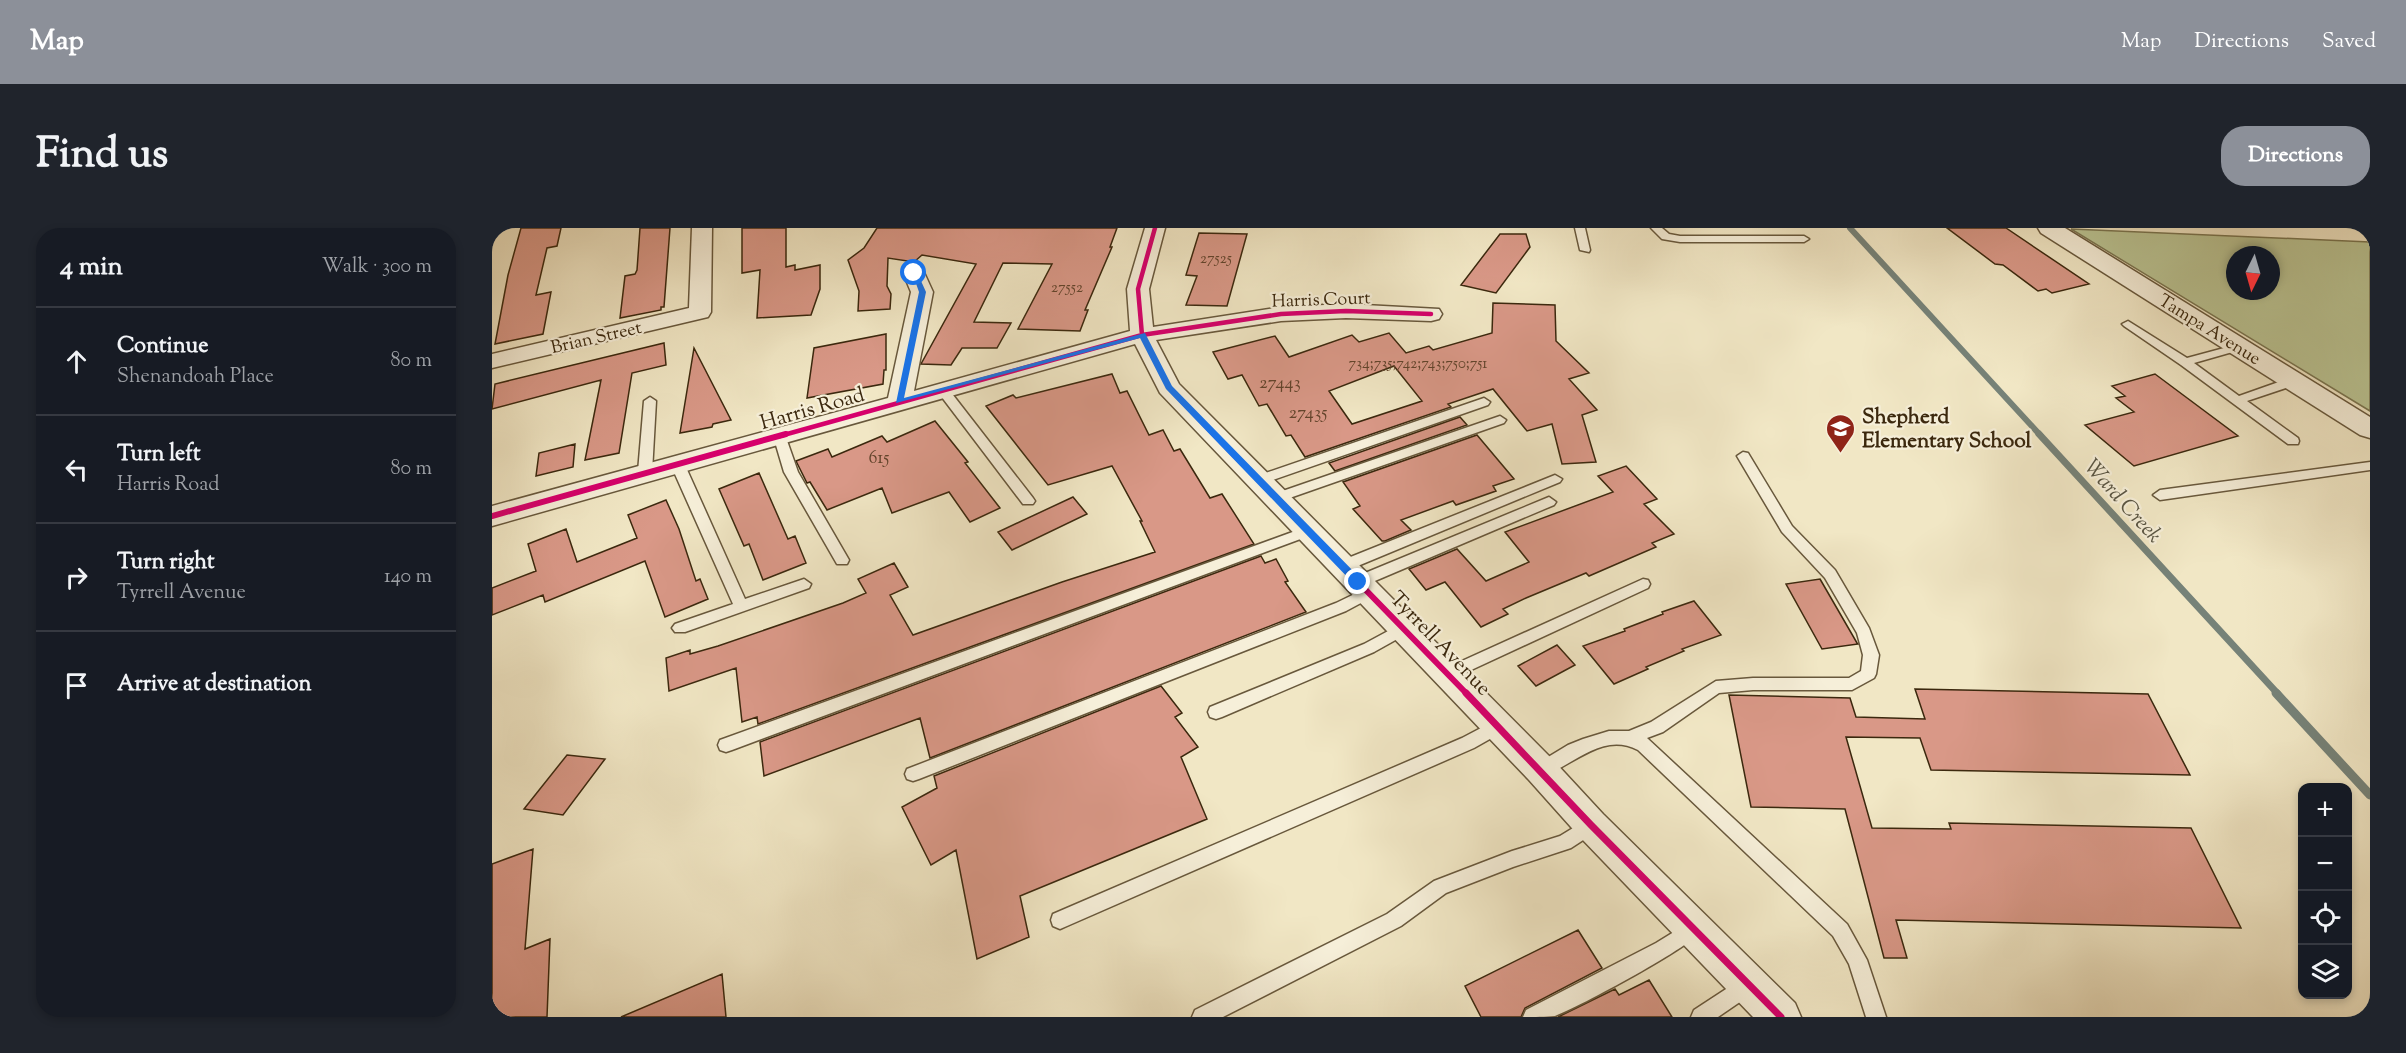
<!DOCTYPE html>
<html lang="en">
<head>
<meta charset="utf-8">
<style>
	body { margin:0; font-family:"Sorts Mill Goudy",serif; background:#20242c; color:#f1f3f6 }
	.controls { position:absolute; right:18px; bottom:18px; display:grid; overflow:hidden; border-radius:12px; box-shadow:0 3px 9px #0003 }
	.controls button { width:54px; height:54px; display:grid; place-items:center; padding:0; border:0; border-bottom:2px solid #363941; background:#171b24; color:#f1f3f6; font:30px sans-serif }
	.compass { position:absolute; left:1734px; top:18px; width:54px; height:54px; border-radius:50%; background:#171b24; box-shadow:0 3px 9px #0003; rotate:185deg }
	.stop { position:absolute; width:18px; height:18px; margin:-14px; border:4px solid #1a73e8; border-radius:50%; background:#fff }
	.stop.end { background:#1a73e8; border-color:#fff; box-shadow:0 2px 6px #0008 }
	.list { margin:0; padding:0; list-style:none }
	h2 { display:flex; justify-content:space-between; align-items:center; height:78px; margin:0; padding:0 24px; font-size:26px }
	h2 small { font-size:20px; font-weight:400; color:#9ea1a6 }
	.list li { display:grid; grid-template-columns:39px 1fr auto; gap:18px; align-items:center; box-sizing:border-box; height:108px; padding:0 24px; border-top:2px solid #363941 }
	.list b { display:block; font-size:22px; white-space:nowrap }
	.list p { margin:0; font-size:20px; white-space:nowrap; color:#9ea1a6 }
	.list em { font-size:20px; font-style:normal; color:#9ea1a6 }
	.icon { flex:none; width:33px; height:33px; fill:none; stroke:currentColor; stroke-width:2; stroke-linecap:round; stroke-linejoin:round }
	.map { position:relative; flex:none; width:1878px; height:789px; overflow:hidden; border-radius:24px }
	header { display:flex; align-items:center; gap:36px; box-sizing:border-box; height:84px; padding:0 30px; background:#8c9099; color:#fff }
	header strong { font-size:28px }
	nav { display:flex; gap:33px; margin-inline-start:auto; font-size:21px }
	.intro { display:flex; align-items:center; justify-content:space-between; box-sizing:border-box; height:144px; padding:0 36px }
	h1 { margin:0; font-size:42px }
	.button { padding:15px 27px; border-radius:24px; background:#8c9099; color:#fff; font-size:21px; font-weight:700 }
	main { display:flex; gap:36px; padding:0 36px }
	aside { flex:1; background:#171b24; border-radius:24px; box-shadow:0 3px 9px #0003 }
	.map>svg:first-child { display:block }
	.green { fill:#bbc594; stroke:#7b7651; stroke-width:1.5; fill-rule:evenodd }
	.lines { fill:none; stroke-linecap:round; stroke-linejoin:round }
	.stream-far2 { stroke:#768278; stroke-width:6 }
	.stream-far1 { stroke:#768278; stroke-width:7 }
	.stream { stroke:#768278; stroke-width:9 }
	.building { fill:#d99887; stroke:#3b280e; stroke-width:1.5; fill-rule:evenodd }
	.service-casing { stroke:#68583c; stroke-width:3 }
	.minor-casing { stroke:#68583c; stroke-width:3 }
	.tertiary-casing { stroke:#68583c; stroke-width:3 }
	.service { fill:#f6efd9; fill-rule:evenodd }
	.minor { fill:#f6efd9; fill-rule:evenodd }
	.tertiary { fill:#f6efd9; fill-rule:evenodd }
	.cycleway-far2-casing { stroke:#f6efd9; stroke-width:8 }
	.cycleway-far1-casing { stroke:#f6efd9; stroke-width:10 }
	.cycleway-casing { stroke:#f6efd9; stroke-width:10 }
	.cycleway-far2 { stroke:#d6006c; stroke-width:4.5 }
	.cycleway-far1 { stroke:#d6006c; stroke-width:6 }
	.cycleway { stroke:#d6006c; stroke-width:7 }
	.route { fill:#1a73e8 }
	.labels { text-anchor:middle; stroke-width:4.5; stroke-linejoin:round; paint-order:stroke }
	.far-number-label { font-size:15px; fill:#62442c }
	.far-street-label { font-size:18px; fill:#3b280e; stroke:#f6efd9 }
	.number-label { font-size:18px; fill:#62442c }
	.street-label { font-size:21px; fill:#3b280e; stroke:#f6efd9 }
	.poi-label { font-size:21px; font-weight:bold; fill:#3b280e; stroke:#f6efd9; text-anchor:start }
	.water-label { font-size:22px; font-style:italic; fill:#595543; stroke:#f6efd9 }
</style>
</head>
<body>
<header>
<strong>Map</strong>
<nav><a>Map</a><a>Directions</a><a>Saved</a></nav>
</header>
<div class="intro"><h1>Find us</h1><a class="button">Directions</a></div>
<main>
<aside>
<h2>4 min<small>Walk · 300 m</small></h2>
<ul class="list">
<li><svg class="icon" aria-label="ahead" viewBox="0 0 24 24"><path d="M12 20V5M6 11l6-6 6 6"/></svg><div><b>Continue</b><p>Shenandoah Place</p></div><em>80 m</em></li>
<li><svg class="icon" aria-label="left" viewBox="0 0 24 24"><path d="M17 20v-9H6M10 6l-5 5 5 5"/></svg><div><b>Turn left</b><p>Harris Road</p></div><em>80 m</em></li>
<li><svg class="icon" aria-label="right" viewBox="0 0 24 24"><path d="M7 20v-9h11M14 6l5 5-5 5"/></svg><div><b>Turn right</b><p>Tyrrell Avenue</p></div><em>140 m</em></li>
<li><svg class="icon" aria-label="arrive" viewBox="0 0 24 24"><path d="M6 21V4h12l-3 4 3 4H6"/></svg><div><b>Arrive at destination</b></div></li>
</ul>
</aside>
<div class="map">
<svg width="1878" height="789" viewBox="0 0 1878 789">
	<rect width="100%" height="100%" fill="#f1e7c5"/>
	<filter id="stains"><feTurbulence type="fractalNoise" baseFrequency=".00333" numOctaves="4"/><feColorMatrix values="0 0 0 0 .2 0 0 0 0 .09 0 0 0 0 .02 0 0 0 .5 -.17"/></filter>
	<radialGradient id="worn" r=".72"><stop offset=".6" stop-color="#630" stop-opacity="0"/><stop offset="1" stop-color="#630" stop-opacity=".3"/></radialGradient>
	<!-- green -->
	<path class="green" d="M 1579,1 L 1878,14 L 1878,183 ZM 1743,27 L 1779,27 L 1779,63 L 1743,63 Z"/>
	<g class="lines">
		<!-- stream-far2 -->
		<path class="stream-far2" d="M 1358,0 L 1549,208"/>
		<!-- stream-far1 -->
		<path class="stream-far1" d="M 1547,206 L 1786,466"/>
		<!-- stream -->
		<path class="stream" d="M 1784,465 L 1878,567"/>
	</g>
	<!-- building -->
	<path class="building" d="M 29,0 L 69,0 L 65,18 L 55,20 L 44,67 L 59,64 L 51,106 L 3,116 L 16,47 Z
		M 148,0 L 178,0 L 172,79 L 169,79 L 169,82 L 128,90 L 133,48 L 143,46 L 145,42 Z
		M 250,0 L 294,0 L 294,39 L 303,37 L 303,42 L 328,37 L 328,61 L 319,87 L 265,90 L 268,42 L 250,45 Z
		M 385,0 L 625,0 L 618,19 L 620,19 L 593,82 L 596,82 L 588,103 L 526,101 L 560,36 L 511,35 L 482,94 L 519,95 L 505,120 L 470,120 L 459,137 L 429,136 L 484,36 L 430,27 L 422,34 L 396,30 L 395,58 L 399,66 L 398,81 L 366,83 L 367,63 L 356,32 L 372,20 Z
		M 1455,0 L 1514,0 L 1597,56 L 1560,65 L 1554,61 L 1546,63 L 1511,37 L 1503,36 Z
		M 707,5 L 755,6 L 735,78 L 694,77 L 705,48 L 694,47 Z
		M 1008,6 L 1034,6 L 1038,19 L 1004,65 L 969,57 Z
		M 1001,75 L 1063,77 L 1064,113 L 1097,145 L 1077,151 L 1105,182 L 1090,187 L 1104,234 L 1070,236 L 1060,196 L 1035,203 L 1001,161 L 956,176 L 959,179 L 813,229 L 799,207 L 794,208 L 775,176 L 767,178 L 750,147 L 736,151 L 721,124 L 783,108 L 797,129 L 860,107 L 867,114 L 897,105 L 914,125 L 937,118 L 941,122 L 1000,105 ZM 902,138 L 930,173 L 860,196 L 837,163 Z
		M 394,106 L 394,142 L 392,142 L 391,156 L 315,170 L 322,120 Z
		M 172,115 L 174,137 L 140,145 L 127,225 L 93,232 L 109,152 L 0,181 L 3,156 Z
		M 202,120 L 239,192 L 221,196 L 220,199 L 188,205 Z
		M 620,146 L 628,165 L 635,163 L 657,207 L 671,202 L 682,223 L 688,221 L 718,270 L 730,266 L 762,316 L 266,496 L 265,489 L 250,494 L 244,440 L 177,463 L 174,430 L 198,422 L 198,426 L 226,418 L 351,375 L 374,365 L 366,351 L 402,335 L 416,359 L 398,367 L 421,407 L 570,354 L 663,324 L 648,293 L 650,293 L 620,238 L 556,257 L 494,178 L 521,167 L 524,170 Z
		M 1663,146 L 1746,208 L 1642,238 L 1593,197 L 1642,184 L 1624,170 L 1633,168 L 1620,158 Z
		M 968,189 L 975,197 L 843,243 L 837,235 Z
		M 443,193 L 476,234 L 473,235 L 508,280 L 478,294 L 457,264 L 400,285 L 390,260 L 335,282 L 318,254 L 315,255 L 304,233 L 336,221 L 340,229 L 390,208 L 395,214 Z
		M 985,207 L 1022,251 L 1001,258 L 1004,263 L 964,277 L 961,273 L 909,292 L 919,302 L 893,313 L 890,313 L 861,281 L 868,278 L 851,254 Z
		M 83,216 L 81,239 L 44,248 L 47,225 Z
		M 1134,238 L 1165,271 L 1152,276 L 1182,306 L 1160,315 L 1164,319 L 1097,348 L 1094,345 L 1034,370 L 1011,381 L 1016,386 L 989,399 L 953,354 L 934,362 L 917,341 L 965,321 L 994,353 L 1037,334 L 1013,304 L 1121,264 L 1106,248 Z
		M 267,245 L 296,311 L 303,308 L 314,335 L 271,352 L 257,316 L 252,318 L 227,261 Z
		M 581,269 L 595,286 L 520,322 L 506,304 Z
		M 174,272 L 187,301 L 204,353 L 208,351 L 216,371 L 173,389 L 153,333 L 53,374 L 51,367 L 0,387 L 0,360 L 44,343 L 36,316 L 74,301 L 85,334 L 145,310 L 136,287 Z
		M 769,328 L 773,335 L 784,331 L 796,353 L 793,354 L 814,384 L 438,530 L 428,490 L 272,548 L 268,514 Z
		M 1328,351 L 1365,415 L 1366,416 L 1330,421 L 1294,356 Z
		M 1202,373 L 1229,407 L 1190,421 L 1192,423 L 1154,439 L 1156,441 L 1122,456 L 1091,418 L 1133,403 L 1132,401 L 1171,386 L 1170,384 Z
		M 1065,417 L 1083,437 L 1044,458 L 1026,438 Z
		M 669,458 L 690,485 L 683,489 L 706,519 L 689,529 L 715,591 L 528,668 L 537,709 L 485,731 L 464,622 L 439,637 L 410,579 L 445,560 L 442,548 Z
		M 1423,461 L 1656,466 L 1698,547 L 1439,542 L 1428,510 L 1354,509 L 1380,600 L 1459,601 L 1457,595 L 1699,600 L 1749,700 L 1404,692 L 1415,730 L 1392,730 L 1353,581 L 1259,579 L 1237,467 L 1358,470 L 1364,489 L 1433,491 Z
		M 75,527 L 113,531 L 71,587 L 32,581 Z
		M 41,621 L 33,721 L 58,711 L 55,789 L 0,789 L 0,636 Z
		M 1086,702 L 1110,740 L 1033,780 L 1029,789 L 989,789 L 973,758 Z
		M 230,746 L 234,789 L 129,789 Z
		M 1157,752 L 1180,789 L 1066,789 L 1123,761 L 1127,767 Z"/>
	<g class="lines">
		<defs>
			<path id="service" d="M 1083,0 L 1093,0 L 1098,22 L 1097,24 L 1088,22 Z
				M 1159,0 L 1170,0 L 1177,6 L 1188,8 L 1312,8 L 1317,11 L 1312,14 L 1188,14 L 1170,11 Z
				M 1636,93 L 1695,130 L 1747,116 L 1751,117 L 1751,121 L 1702,135 L 1747,168 L 1798,150 L 1806,150 L 1806,156 L 1755,173 L 1806,210 L 1807,213 L 1806,216 L 1796,216 L 1689,137 L 1632,98 L 1630,96 Z
				M 450,157 L 454,158 L 541,270 L 543,273 L 541,276 L 531,276 L 446,164 L 444,161 Z
				M 158,169 L 164,173 L 160,244 L 153,248 L 146,244 L 152,173 Z
				M 992,170 L 998,174 L 996,177 L 772,255 L 762,255 L 760,252 L 762,249 Z
				M 1008,188 L 1014,192 L 1012,195 L 789,273 L 784,275 L 777,270 L 779,267 Z
				M 287,203 L 293,207 L 306,244 L 357,332 L 355,336 L 345,336 L 292,244 L 281,207 Z
				M 1251,224 L 1256,225 L 1300,298 L 1343,342 L 1377,400 L 1387,427 L 1384,446 L 1382,450 L 1360,462 L 1261,462 L 1227,465 L 1171,504 L 1155,510 L 1355,696 L 1375,732 L 1394,789 L 1374,789 L 1357,736 L 1341,708 L 1146,522 C 1110,503 1081,538 1049,549 L 1043,547 L 1041,542 L 1043,537 L 1076,517 L 1091,511 L 1117,503 L 1137,503 L 1159,494 L 1224,453 L 1261,450 L 1357,450 L 1369,443 L 1371,427 L 1365,405 L 1333,350 L 1290,304 L 1245,228 Z
				M 185,231 L 192,235 L 253,371 L 312,351 L 319,356 L 317,360 L 193,404 L 183,404 L 180,400 L 183,396 L 241,376 L 178,235 Z
				M 1878,234 L 1878,242 L 1668,272 L 1661,267 L 1668,262 Z
				M 1063,247 L 1070,251 L 1068,254 L 856,342 L 851,343 L 844,338 L 846,334 Z
				M 1057,269 L 1064,274 L 1062,277 L 871,358 L 861,358 L 859,354 L 861,350 Z
				M 817,298 L 822,300 L 824,303 L 822,306 L 240,522 L 234,524 L 228,522 L 226,517 L 228,512 Z
				M 1151,351 L 1156,352 L 1158,356 L 1156,360 L 962,450 L 956,452 L 950,450 L 948,446 L 950,442 Z
				M 877,359 L 882,360 L 884,364 L 882,368 L 854,383 L 427,551 L 421,553 L 415,551 L 413,546 L 415,541 L 844,375 Z
				M 911,395 L 916,397 L 919,401 L 916,405 L 882,424 L 730,489 L 724,491 L 718,489 L 716,484 L 718,479 L 872,416 Z
				M 1006,491 L 1012,493 L 1014,498 L 1012,503 L 982,520 L 575,698 L 568,701 L 561,698 L 559,692 L 561,686 L 970,510 Z
				M 1099,589 L 1105,591 L 1108,597 L 1105,603 L 1079,620 L 1021,639 L 954,665 L 909,698 L 731,789 L 700,789 L 703,782 L 895,686 L 942,653 L 1020,623 L 1068,608 Z
				M 1203,691 L 1210,694 L 1212,700 C 1205,716 1085,780 1063,788 C 1054,789 1041,789 1031,789 L 1034,782 L 1164,715 Z
				M 1257,746 L 1264,749 L 1267,756 L 1264,763 L 1226,789 L 1199,789 L 1202,782 Z"/>
			<path id="minor" d="M 200,0 L 220,0 L 219,84 L 216,89 L 0,140 L 0,126 L 197,80 Z
				M 653,0 L 673,0 L 657,61 L 661,99 L 789,79 L 854,76 L 947,81 L 950,86 L 947,91 L 939,93 L 854,90 L 789,93 L 664,112 L 687,156 L 1061,532 L 1111,586 L 1303,775 L 1309,789 L 1261,789 L 1087,608 L 1037,552 L 668,165 L 643,116 L 0,298 L 0,278 L 396,170 L 419,64 L 411,45 L 414,40 L 422,39 L 430,40 L 441,64 L 422,163 L 638,103 L 635,61 Z"/>
			<path id="tertiary" d="M 1546,0 L 1573,0 L 1878,189 L 1878,210 L 1868,207 L 1549,5 Z"/>
		</defs>
		<!-- service casing -->
		<use href="#service" class="service-casing"/>
		<!-- minor casing -->
		<use href="#minor" class="minor-casing"/>
		<!-- tertiary casing -->
		<use href="#tertiary" class="tertiary-casing"/>
		<!-- service -->
		<use href="#service" class="service"/>
		<!-- minor -->
		<use href="#minor" class="minor"/>
		<!-- tertiary -->
		<use href="#tertiary" class="tertiary"/>
		<defs>
			<path id="cycleway-far2" d="M 663,0 L 646,61 L 650,107 L 677,160 L 723,208
				M 288,208 L 650,107 L 789,86 L 854,83 L 939,86"/>
			<path id="cycleway-far1" d="M 722,206 L 975,466
				M 0,288 L 294,206"/>
			<path id="cycleway" d="M 974,465 L 1099,597 L 1289,789"/>
		</defs>
		<!-- cycleway-far2 casing -->
		<use href="#cycleway-far2" class="cycleway-far2-casing"/>
		<!-- cycleway-far1 casing -->
		<use href="#cycleway-far1" class="cycleway-far1-casing"/>
		<!-- cycleway casing -->
		<use href="#cycleway" class="cycleway-casing"/>
		<!-- cycleway-far2 -->
		<use href="#cycleway-far2" class="cycleway-far2"/>
		<!-- cycleway-far1 -->
		<use href="#cycleway-far1" class="cycleway-far1"/>
		<!-- cycleway -->
		<use href="#cycleway" class="cycleway"/>
	</g>
	<!-- route -->
	<path class="route" d="M 420,44 L 425,44 L 434,64 L 412,170 L 653,105 L 680,158 L 870,352 L 870,357 L 863,357 L 674,161 L 648,110 L 404,175 L 427,64 Z"/>
	<!-- icons -->
	<defs>
		<symbol id="school-pin" viewBox="-11 -11 22 30"><path d="M0 17L-7.5 6A9.5 9.5 0 1 1 7.5 6Z" fill="#8f2418" stroke="#f6efd9"/><path d="M0-5L7-2L0 1L-7-2ZM-4 1L0 2.5L4 1V4Q0 6-4 4Z" fill="#fff"/></symbol>
	</defs>
	<g fill-rule="evenodd">
		<use href="#school-pin" x="1332" y="184" width="33" height="45"/>
	</g>
	<g class="labels">
		<!-- far-number labels -->
		<g class="far-number-label">
			<text x="724" y="35">27525</text>
			<text x="575" y="64">27552</text>
			<text x="926" y="140">734;735;742;743;750;751</text>
		</g>
		<!-- far-street labels -->
		<g class="far-street-label">
			<text transform="translate(829 71) rotate(-2)" y="6">Harris Court</text>
			<text transform="translate(1718 101) rotate(32)" y="6">Tampa Avenue</text>
			<text transform="translate(104 109) rotate(-13)" y="6">Brian Street</text>
		</g>
		<!-- number labels -->
		<g class="number-label">
			<text x="788" y="160">27443</text>
			<text x="816" y="190">27435</text>
			<text x="387" y="235">615</text>
		</g>
		<!-- street labels -->
		<g class="street-label">
			<text transform="translate(320 180) rotate(-16)" y="7">Harris Road</text>
			<text transform="translate(949 415) rotate(46)" y="7">Tyrrell Avenue</text>
		</g>
		<!-- poi labels -->
		<g class="poi-label">
			<text x="1370" y="195">Shepherd<tspan x="1370" dy="24">Elementary School</tspan></text>
		</g>
		<!-- water labels -->
		<g class="water-label">
			<text transform="translate(1632 272) rotate(48)" y="8">Ward Creek</text>
		</g>
	</g>
	<rect width="100%" height="100%" filter="url(#stains)"/>
	<rect width="100%" height="100%" fill="url(#worn)"/>
</svg>
<div class="controls">
<button>+</button>
<button>−</button>
<button><svg class="icon" aria-label="locate" viewBox="0 0 24 24"><circle cx="12" cy="12" r="6"/><path d="M12 2v4M12 18v4M2 12h4M18 12h4"/></svg></button>
<button><svg class="icon" aria-label="layers" viewBox="0 0 24 24"><path d="M12 4l9 5-9 5-9-5zM3 14l9 5 9-5"/></svg></button>
</div>
<svg class="compass" viewBox="-18 -18 36 36"><path d="M0-13l5 13h-10z" fill="#e53935"/><path d="M0 13l5-13h-10z" fill="#9ea1a6"/></svg>
<div class="stop" style="left:422px;top:45px"></div>
<div class="stop end" style="left:866px;top:354px"></div>
</div>
</main>
</body>
</html>
